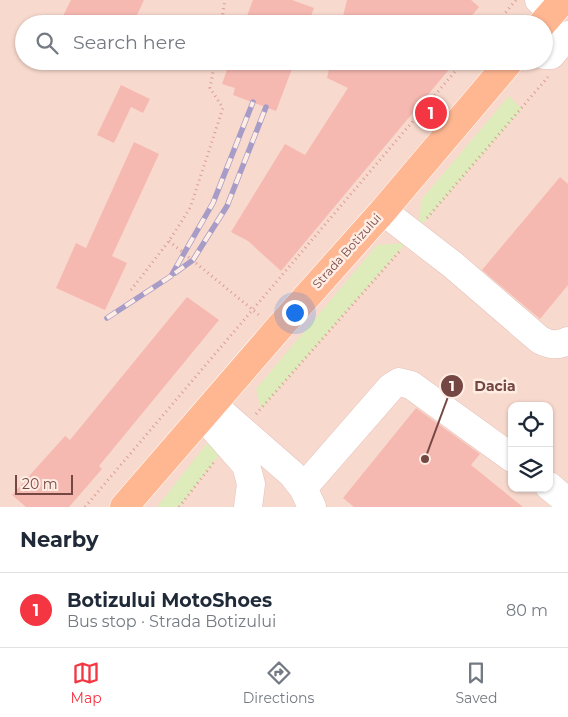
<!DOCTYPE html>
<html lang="en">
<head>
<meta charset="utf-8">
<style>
	body { margin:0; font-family:Montserrat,sans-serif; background:#f2f2f3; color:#1f2937 }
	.controls { position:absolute; right:15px; bottom:15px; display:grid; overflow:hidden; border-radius:10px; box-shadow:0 1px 4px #0004 }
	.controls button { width:45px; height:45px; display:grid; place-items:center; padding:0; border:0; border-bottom:1px solid #e0e1e3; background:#fff; color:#1f2937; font:25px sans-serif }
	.scale { position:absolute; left:15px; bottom:12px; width:58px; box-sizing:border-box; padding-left:5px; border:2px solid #754743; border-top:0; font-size:14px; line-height:18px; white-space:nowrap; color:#754743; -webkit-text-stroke:4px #ffede4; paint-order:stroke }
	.you { position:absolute; left:294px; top:312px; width:18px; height:18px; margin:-12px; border:4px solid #fff; border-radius:50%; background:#1a73e8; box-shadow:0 0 0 8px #1a73e833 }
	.badge { display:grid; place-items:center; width:32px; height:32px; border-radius:50%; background:#f43542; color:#fff; font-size:16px; font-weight:700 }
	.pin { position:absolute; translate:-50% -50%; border:2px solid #fff; box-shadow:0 1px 5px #0006 }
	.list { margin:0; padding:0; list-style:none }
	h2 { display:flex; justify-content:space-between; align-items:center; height:65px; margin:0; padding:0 20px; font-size:21px }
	h2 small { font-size:16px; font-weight:400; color:#747a83 }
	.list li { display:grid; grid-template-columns:32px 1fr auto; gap:15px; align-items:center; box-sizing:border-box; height:75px; padding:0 20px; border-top:1px solid #e0e1e3 }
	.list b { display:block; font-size:19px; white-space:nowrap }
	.list p { margin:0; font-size:16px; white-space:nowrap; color:#747a83 }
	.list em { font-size:16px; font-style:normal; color:#747a83 }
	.icon { flex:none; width:28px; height:28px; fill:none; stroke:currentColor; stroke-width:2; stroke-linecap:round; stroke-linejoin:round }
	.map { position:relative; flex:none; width:568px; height:507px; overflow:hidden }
	.search { position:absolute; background:#fff; box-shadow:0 1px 4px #0004; left:15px; right:15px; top:15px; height:55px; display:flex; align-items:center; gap:12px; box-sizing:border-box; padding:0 18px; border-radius:28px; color:#747a83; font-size:19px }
	.sheet { height:140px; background:#fff }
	nav { display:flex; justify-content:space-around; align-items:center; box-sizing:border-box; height:70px; border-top:1px solid #e0e1e3; background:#fff; font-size:14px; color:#747a83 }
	nav a { display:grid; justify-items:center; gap:2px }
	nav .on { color:#f43542 }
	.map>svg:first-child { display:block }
	.residential { fill:#f8d9cd; fill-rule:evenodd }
	.green { fill:#ddecba }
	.building { fill:#f6b9b1 }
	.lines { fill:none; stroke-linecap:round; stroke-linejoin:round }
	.minor-casing { stroke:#e4c2bb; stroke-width:29 }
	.major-casing { stroke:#fff; stroke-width:29 }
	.path { stroke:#da9c95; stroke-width:3; stroke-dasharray:1 4; stroke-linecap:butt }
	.minor { stroke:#fff; stroke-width:28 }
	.major { stroke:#ffb792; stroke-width:28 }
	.rail-casing { stroke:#a69cc7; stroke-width:5.5 }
	.rail { stroke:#ffede4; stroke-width:4; stroke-dasharray:11; stroke-linecap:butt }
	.labels { text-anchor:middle; stroke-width:5; stroke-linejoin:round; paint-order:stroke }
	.street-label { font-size:12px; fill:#754743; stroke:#ffede4 }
	.leader { fill:none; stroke:#754743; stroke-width:2 }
	.callout-dot { fill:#754743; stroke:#ffede4; stroke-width:2 }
	.mark-label { font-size:15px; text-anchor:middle; font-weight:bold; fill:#fff }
	.callout-label { font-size:14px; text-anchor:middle; font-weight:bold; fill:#754743; stroke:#ffede4; stroke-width:5; stroke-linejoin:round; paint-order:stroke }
</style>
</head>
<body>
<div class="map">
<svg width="568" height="507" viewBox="0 0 568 507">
	<rect width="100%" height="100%" fill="#fee7dc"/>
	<!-- residential -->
	<path class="residential" d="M 0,0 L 568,0 L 568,507 L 0,507 ZM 24,24 L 544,24 L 544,61 L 24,61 ZM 512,406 L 549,406 L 549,488 L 512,488 Z"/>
	<!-- green -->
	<path class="green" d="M 509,96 L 522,109 L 419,228 L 421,200 Z
		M 406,243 L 261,409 L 256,389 L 377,245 Z
		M 216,432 L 227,445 L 179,507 L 157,507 Z"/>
	<!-- building -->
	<path class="building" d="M 71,0 L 144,0 L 133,24 L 59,24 Z
		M 253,0 L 292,0 L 314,8 L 308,24 L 244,24 Z
		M 347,0 L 471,0 L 479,7 L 465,24 L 341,24 Z
		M 230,61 L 295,61 L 276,111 L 233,95 L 235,88 L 222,84 Z
		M 331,61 L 456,61 L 281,271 L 248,241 L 231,232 L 285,144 L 305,155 L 348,88 L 327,78 Z
		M 121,85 L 150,99 L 143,113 L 131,107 L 114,143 L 97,135 Z
		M 134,142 L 159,154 L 112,256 L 127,263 L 105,310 L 56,288 L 76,243 L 86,248 Z
		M 560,177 L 568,184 L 568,285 L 540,319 L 482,270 Z
		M 187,297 L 219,320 L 99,466 L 102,469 L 69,507 L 26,507 L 12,495 L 65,436 L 70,440 Z
		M 416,408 L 480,454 L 471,465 L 523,507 L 354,507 L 343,498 Z"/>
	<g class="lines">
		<defs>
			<path id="minor" d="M 539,0 L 552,12
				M 544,55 L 551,55 L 568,35
				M 383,211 L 453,265 L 540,340 C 550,345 557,346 568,341
				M 213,405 L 292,474 L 303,488 L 312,507
				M 203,416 L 246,465 L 251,484 L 248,507
				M 549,486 L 568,502
				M 303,488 L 391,387 L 399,382 L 411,385 L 512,458"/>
			<path id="major" d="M 542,24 L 563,0
				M 124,507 L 277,330 L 383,211 L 510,61"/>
		</defs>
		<!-- minor casing -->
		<use href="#minor" class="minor-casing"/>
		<!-- major casing -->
		<use href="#major" class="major-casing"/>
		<!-- path -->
		<path class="path" d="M 221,24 L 225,0
			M 496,24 L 516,0
			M 427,218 L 548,77
			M 169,241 L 259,315
			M 131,290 L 169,241 L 190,208 L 223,108 L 210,88 L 215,61
			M 256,414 L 399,252
			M 85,507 L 464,61
			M 179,507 L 214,462"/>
		<!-- minor -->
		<use href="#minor" class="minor"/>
		<!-- major -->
		<use href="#major" class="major"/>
		<defs>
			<path id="rail" d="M 175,273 L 193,260 L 227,206 L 266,107
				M 107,318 L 171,276 L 213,203 L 253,102"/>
		</defs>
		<!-- rail casing -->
		<use href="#rail" class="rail-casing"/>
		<!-- rail -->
		<use href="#rail" class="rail"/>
	</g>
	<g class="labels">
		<!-- street labels -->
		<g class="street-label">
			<text transform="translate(347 251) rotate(-48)" y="4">Strada Botizului</text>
		</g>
	</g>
	<!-- callouts -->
	<path class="leader" d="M425 459L452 386"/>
	<g class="callout-dot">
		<circle cx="425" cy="459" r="5"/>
		<circle cx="452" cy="386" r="12"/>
	</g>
	<g class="mark-label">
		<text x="452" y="391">1</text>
	</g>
	<g class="callout-label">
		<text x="495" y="391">Dacia</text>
	</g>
</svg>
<div class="controls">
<button><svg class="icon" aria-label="locate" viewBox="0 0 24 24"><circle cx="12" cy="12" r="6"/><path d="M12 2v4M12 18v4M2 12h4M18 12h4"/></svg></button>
<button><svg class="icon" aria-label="layers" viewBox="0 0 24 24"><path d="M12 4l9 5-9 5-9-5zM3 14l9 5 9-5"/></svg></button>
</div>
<div class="scale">20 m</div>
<div class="you"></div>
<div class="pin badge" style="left:431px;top:113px">1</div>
<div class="search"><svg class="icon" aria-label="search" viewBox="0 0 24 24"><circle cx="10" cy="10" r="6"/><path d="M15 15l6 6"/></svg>Search here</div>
</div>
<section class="sheet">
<h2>Nearby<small></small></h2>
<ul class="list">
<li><span class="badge">1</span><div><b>Botizului MotoShoes</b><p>Bus stop · Strada Botizului</p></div><em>80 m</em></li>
</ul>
</section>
<nav>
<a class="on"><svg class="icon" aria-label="map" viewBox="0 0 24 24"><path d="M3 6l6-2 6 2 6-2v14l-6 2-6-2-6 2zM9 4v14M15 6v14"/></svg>Map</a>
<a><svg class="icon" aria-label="directions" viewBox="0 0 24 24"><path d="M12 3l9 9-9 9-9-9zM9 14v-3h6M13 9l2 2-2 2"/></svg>Directions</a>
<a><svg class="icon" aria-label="saved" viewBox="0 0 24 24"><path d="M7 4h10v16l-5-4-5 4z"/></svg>Saved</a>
</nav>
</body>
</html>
